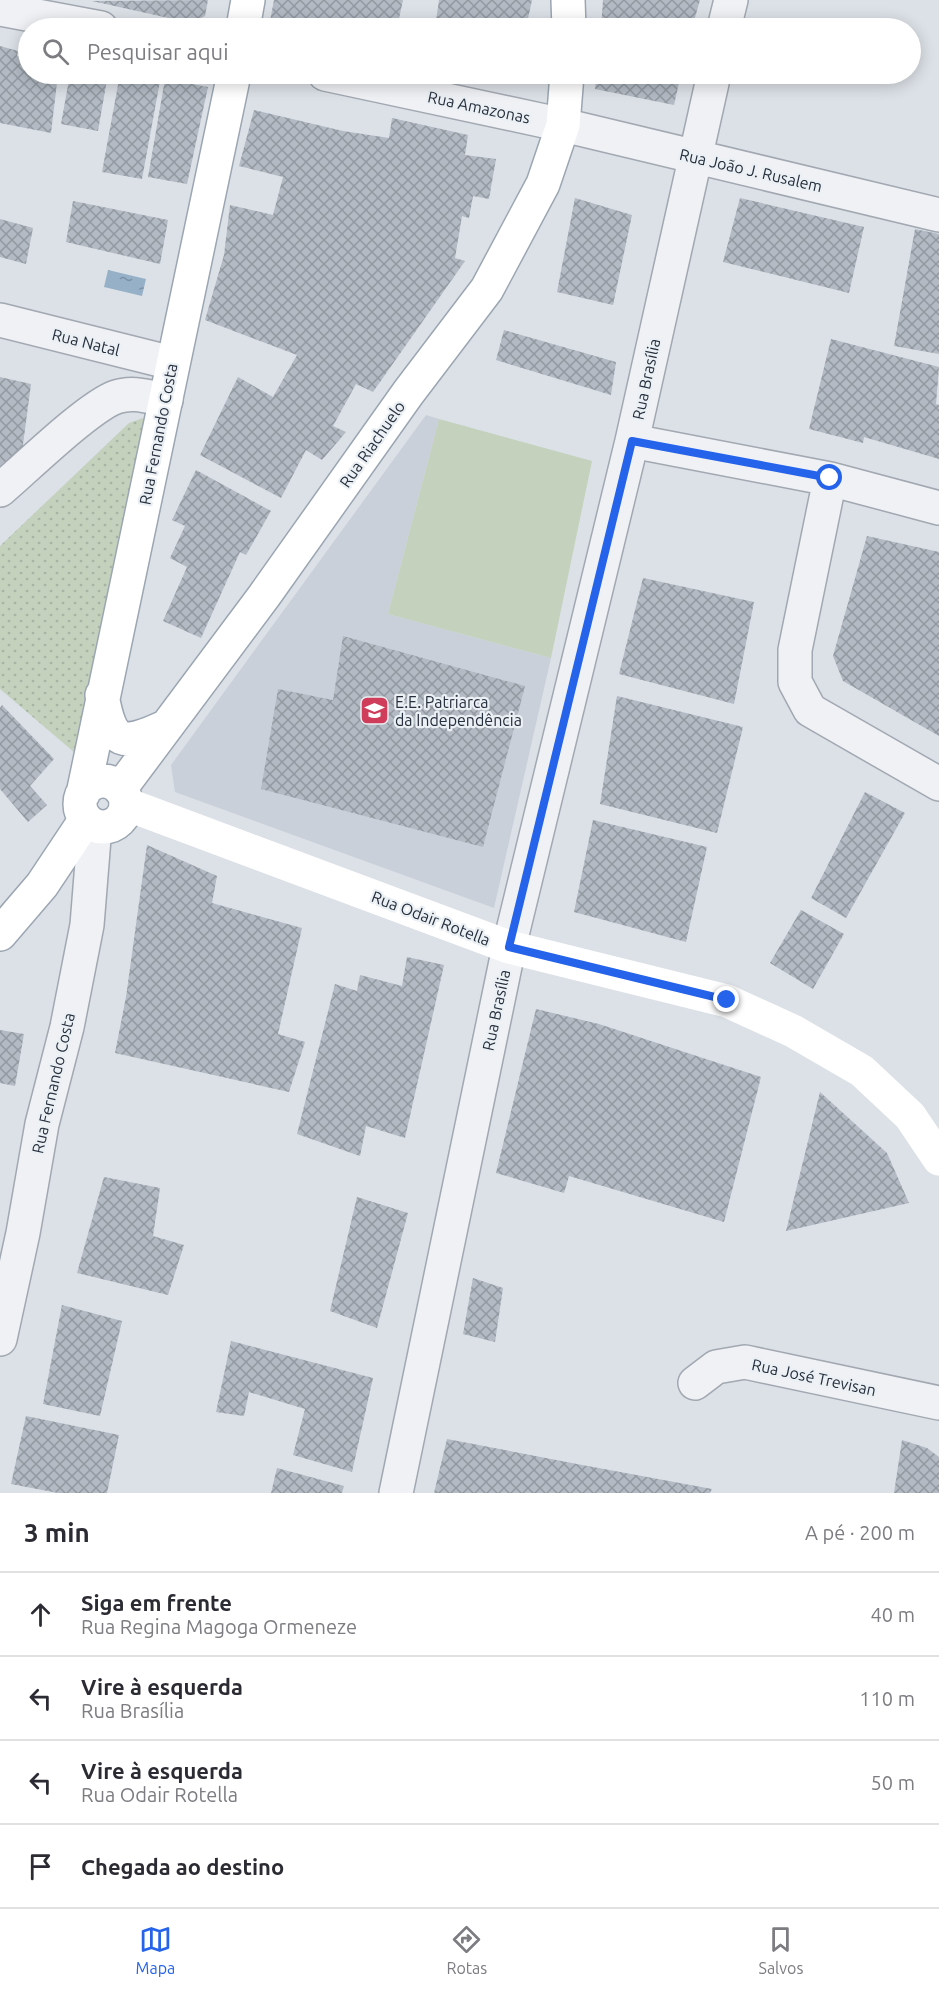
<!DOCTYPE html>
<html lang="pt">
<head>
<meta charset="utf-8">
<style>
	body { margin:0; font-family:Ubuntu,sans-serif; background:#f2f2f3; color:#2b2b33 }
	.stop { position:absolute; width:18px; height:18px; margin:-14px; border:4px solid #2563eb; border-radius:50%; background:#fff }
	.stop.end { background:#2563eb; border-color:#fff; box-shadow:0 2px 6px #0008 }
	.list { margin:0; padding:0; list-style:none }
	h2 { display:flex; justify-content:space-between; align-items:center; height:78px; margin:0; padding:0 24px; font-size:26px }
	h2 small { font-size:20px; font-weight:400; color:#7c7c81 }
	.list li { display:grid; grid-template-columns:39px 1fr auto; gap:18px; align-items:center; box-sizing:border-box; height:84px; padding:0 24px; border-top:2px solid #e1e1e2 }
	.list b { display:block; font-size:22px; white-space:nowrap }
	.list p { margin:0; font-size:20px; white-space:nowrap; color:#7c7c81 }
	.list em { font-size:20px; font-style:normal; color:#7c7c81 }
	.icon { flex:none; width:33px; height:33px; fill:none; stroke:currentColor; stroke-width:2; stroke-linecap:round; stroke-linejoin:round }
	.map { position:relative; flex:none; width:939px; height:1493px; overflow:hidden }
	.search { position:absolute; background:#fff; box-shadow:0 3px 15px #0003; left:18px; right:18px; top:18px; height:66px; display:flex; align-items:center; gap:15px; box-sizing:border-box; padding:0 21px; border-radius:33px; color:#7c7c81; font-size:22px }
	.sheet { height:414px; background:#fff }
	nav { display:flex; justify-content:space-around; align-items:center; box-sizing:border-box; height:84px; border-top:2px solid #e1e1e2; background:#fff; font-size:16px; color:#7c7c81 }
	nav a { display:grid; justify-items:center; gap:3px }
	nav .on { color:#2563eb }
	.map>svg:first-child { display:block }
	.built { fill:#cad0d9 }
	.grass { fill:url(#grass-dots) }
	.garden { fill:#c3d1bd }
	.water { fill:url(#water-ripples) }
	.building { fill:url(#building-cross-hatch) }
	.lines { fill:none; stroke-linecap:round; stroke-linejoin:round }
	.street-casing { stroke:#a2a8b1; stroke-width:36 }
	.primary-casing { stroke:#9ba6b2; stroke-width:36 }
	.street { stroke:#eff1f5; stroke-width:33 }
	.secondary { stroke:#fff; stroke-width:33 }
	.primary { stroke:#fff; stroke-width:33 }
	.route { stroke:#2563eb; stroke-width:8 }
	.labels { text-anchor:middle; stroke-width:4.5; stroke-linejoin:round; paint-order:stroke }
	.street-label { font-size:16px; fill:#262f3d; stroke:#ebf0f4 }
	.poi-label { font-size:16px; fill:#262f3d; stroke:#ebf0f4; text-anchor:start }
</style>
</head>
<body>
<div class="map">
<svg width="939" height="1493" viewBox="0 0 939 1493">
	<defs>
		<pattern id="grass-dots" width="8" height="8" patternUnits="userSpaceOnUse" patternTransform="scale(1.5)"><rect width="8" height="8" fill="#c3d1bd"/><path d="M2 2h.1M6 6h.1" fill="none" stroke="#a7b4a3" stroke-width="1.8" stroke-linecap="round"/></pattern>
		<pattern id="water-ripples" width="26" height="14" patternUnits="userSpaceOnUse" patternTransform="scale(1.5)"><rect width="26" height="14" fill="#96b0c8"/><path d="M2 4q2-2 4 0t4 0M15 11q2-2 4 0t4 0" fill="none" stroke="#7a90a4"/></pattern>
		<pattern id="building-cross-hatch" width="8" height="8" patternUnits="userSpaceOnUse" patternTransform="scale(1.5)"><rect width="8" height="8" fill="#b3bac3"/><path d="M0 0l8 8M0 8l8-8" fill="none" stroke="#9198a0"/></pattern>
	</defs>
	<rect width="100%" height="100%" fill="#dce1e7"/>
	<!-- built -->
	<path class="built" d="M 426,415 L 439,419 L 388,614 L 551,658 L 494,908 L 175,792 L 171,765 Z"/>
	<!-- grass -->
	<path class="grass" d="M 143,418 L 147,426 L 75,753 L 0,689 L 0,546 L 129,423 Z"/>
	<!-- garden -->
	<path class="garden" d="M 439,419 L 592,461 L 551,658 L 388,614 Z"/>
	<!-- water -->
	<path class="water" d="M 108,270 L 146,279 L 142,296 L 104,287 Z"/>
	<!-- building -->
	<path class="building" d="M 208,0 L 205,16 L 191,23 L 92,1 Z
		M 274,0 L 403,0 L 397,28 L 306,28 L 270,21 Z
		M 439,0 L 532,0 L 526,28 L 435,28 Z
		M 603,0 L 700,0 L 692,28 L 601,28 Z
		M 0,46 L 18,51 L 17,56 L 28,57 L 28,74 L 58,74 L 51,133 L 0,123 Z
		M 70,74 L 108,74 L 98,131 L 61,124 Z
		M 120,74 L 160,81 L 142,179 L 102,172 Z
		M 597,74 L 681,74 L 674,105 L 595,89 Z
		M 165,79 L 208,87 L 187,184 L 148,177 Z
		M 254,110 L 343,131 L 389,138 L 392,118 L 468,135 L 465,155 L 496,159 L 489,199 L 473,196 L 469,218 L 462,216 L 455,258 L 465,261 L 373,392 L 356,384 L 333,426 L 346,432 L 322,460 L 306,450 L 281,498 L 200,455 L 238,377 L 273,397 L 297,355 L 205,320 L 224,255 L 230,205 L 273,215 L 283,177 L 239,166 Z
		M 575,198 L 632,215 L 613,305 L 557,292 Z
		M 740,198 L 864,227 L 849,293 L 723,262 Z
		M 73,201 L 168,220 L 160,264 L 66,242 Z
		M 0,219 L 33,228 L 26,264 L 0,257 Z
		M 915,229 L 939,234 L 939,354 L 894,346 Z
		M 504,330 L 616,362 L 611,395 L 496,360 Z
		M 831,339 L 939,367 L 936,404 L 939,405 L 939,459 L 864,437 L 863,443 L 809,429 Z
		M 0,377 L 31,384 L 22,452 L 0,474 Z
		M 196,470 L 271,511 L 246,555 L 240,552 L 201,638 L 163,621 L 187,567 L 170,558 L 185,526 L 172,520 Z
		M 867,536 L 939,552 L 939,736 L 843,681 L 833,656 Z
		M 643,578 L 754,602 L 734,704 L 619,674 Z
		M 343,636 L 525,686 L 483,847 L 261,789 L 278,689 L 333,700 Z
		M 617,696 L 743,727 L 717,833 L 600,804 Z
		M 2,705 L 54,759 L 30,786 L 47,805 L 28,822 L 0,789 L 0,708 Z
		M 865,792 L 905,813 L 846,918 L 811,898 Z
		M 593,820 L 707,847 L 686,942 L 574,912 Z
		M 147,845 L 217,876 L 212,903 L 302,928 L 278,1034 L 305,1042 L 289,1092 L 115,1053 L 126,997 Z
		M 801,910 L 844,934 L 813,989 L 770,963 Z
		M 407,957 L 444,965 L 405,1138 L 366,1126 L 360,1156 L 297,1134 L 335,984 L 357,991 L 360,975 L 402,986 Z
		M 536,1009 L 599,1024 L 761,1077 L 724,1222 L 569,1176 L 564,1193 L 496,1173 Z
		M 0,1030 L 24,1034 L 15,1086 L 0,1083 Z
		M 820,1092 L 887,1153 L 909,1203 L 786,1231 Z
		M 104,1177 L 160,1188 L 153,1236 L 184,1245 L 168,1295 L 77,1273 Z
		M 357,1197 L 408,1213 L 377,1328 L 330,1311 Z
		M 473,1278 L 503,1288 L 495,1342 L 463,1334 Z
		M 62,1305 L 122,1321 L 100,1416 L 43,1404 Z
		M 231,1341 L 373,1378 L 352,1472 L 293,1455 L 305,1409 L 249,1392 L 244,1416 L 216,1412 Z
		M 26,1416 L 119,1435 L 107,1493 L 58,1493 L 11,1484 Z
		M 447,1439 L 577,1464 L 712,1489 L 710,1493 L 434,1493 Z
		M 902,1440 L 927,1448 L 939,1457 L 939,1493 L 894,1493 Z
		M 277,1468 L 344,1486 L 342,1493 L 271,1493 Z"/>
	<g class="lines">
		<defs>
			<path id="street" d="M 0,9 L 101,28
				M 724,28 L 731,0
				M 325,74 L 563,125 L 939,215
				M 0,320 L 172,363
				M 632,441 L 830,479 L 939,508
				M 830,479 L 795,650 L 795,682 L 810,710 L 939,784
				M 0,490 C 25,469 88,407 116,397 C 133,391 149,397 166,400
				M 0,1339 L 23,1233 L 42,1124 L 67,1027 L 87,925 L 95,826
				M 695,1383 L 716,1367 L 745,1362 L 939,1403
				M 396,1493 L 509,947 L 632,441 L 714,74"/>
			<path id="primary" d="M 568,0 L 569,28
				M 243,28 L 248,0
				M 102,695 C 111,746 122,747 167,726
				M80 804a23 23 0 1 1 46 0a23 23 0 1 1-46 0Z
				M 120,789 L 264,596 L 408,393 L 487,289 L 543,184 L 563,125 L 567,74
				M 83,794 L 234,74
				M 0,934 L 42,885 L 86,819"/>
		</defs>
		<!-- street casing -->
		<use href="#street" class="street-casing"/>
		<!-- primary casing -->
		<use href="#primary" class="primary-casing"/>
		<!-- street -->
		<use href="#street" class="street"/>
		<!-- secondary -->
		<path class="secondary" d="M 126,804 L 509,947 L 727,1001 L 793,1031 L 862,1071 L 910,1116 L 939,1159"/>
		<!-- primary -->
		<use href="#primary" class="primary"/>
	</g>
	<g class="lines">
		<!-- route -->
		<path class="route" d="M 727,1000 L 509,947 L 632,441 L 830,478"/>
	</g>
	<!-- icons -->
	<defs>
		<symbol id="school-square" viewBox="-11 -11 22 22"><rect x="-9" y="-9" width="18" height="18" rx="4" fill="#cf3d5a" stroke="#ebf0f4"/><path d="M0-5L7-2L0 1L-7-2ZM-4 1L0 2.5L4 1V4Q0 6-4 4Z" fill="#fff"/></symbol>
	</defs>
	<g fill-rule="evenodd">
		<use href="#school-square" x="358" y="694" width="33" height="33"/>
	</g>
	<g class="labels">
		<!-- street labels -->
		<g class="street-label">
			<text transform="translate(479 107) rotate(12)" y="6">Rua Amazonas</text>
			<text transform="translate(751 170) rotate(13)" y="6">Rua João J. Rusalem</text>
			<text transform="translate(86 342) rotate(14)" y="6">Rua Natal</text>
			<text transform="translate(646 379) rotate(-78)" y="6">Rua Brasília</text>
			<text transform="translate(158 434) rotate(-79)" y="6">Rua Fernando Costa</text>
			<text transform="translate(372 444) rotate(-55)" y="6">Rua Riachuelo</text>
			<text transform="translate(431 918) rotate(21)" y="6">Rua Odair Rotella</text>
			<text transform="translate(496 1010) rotate(-78)" y="6">Rua Brasília</text>
			<text transform="translate(53 1083) rotate(-77)" y="6">Rua Fernando Costa</text>
			<text transform="translate(814 1377) rotate(12)" y="6">Rua José Trevisan</text>
		</g>
		<!-- poi labels -->
		<g class="poi-label">
			<text x="395" y="708">E.E. Patriarca<tspan x="395" dy="18">da Independência</tspan></text>
		</g>
	</g>
</svg>
<div class="stop" style="left:830px;top:478px"></div>
<div class="stop end" style="left:727px;top:1000px"></div>
<div class="search"><svg class="icon" aria-label="search" viewBox="0 0 24 24"><circle cx="10" cy="10" r="6"/><path d="M15 15l6 6"/></svg>Pesquisar aqui</div>
</div>
<section class="sheet">
<h2>3 min<small>A pé · 200 m</small></h2>
<ul class="list">
<li><svg class="icon" aria-label="ahead" viewBox="0 0 24 24"><path d="M12 20V5M6 11l6-6 6 6"/></svg><div><b>Siga em frente</b><p>Rua Regina Magoga Ormeneze</p></div><em>40 m</em></li>
<li><svg class="icon" aria-label="left" viewBox="0 0 24 24"><path d="M17 20v-9H6M10 6l-5 5 5 5"/></svg><div><b>Vire à esquerda</b><p>Rua Brasília</p></div><em>110 m</em></li>
<li><svg class="icon" aria-label="left" viewBox="0 0 24 24"><path d="M17 20v-9H6M10 6l-5 5 5 5"/></svg><div><b>Vire à esquerda</b><p>Rua Odair Rotella</p></div><em>50 m</em></li>
<li><svg class="icon" aria-label="arrive" viewBox="0 0 24 24"><path d="M6 21V4h12l-3 4 3 4H6"/></svg><div><b>Chegada ao destino</b></div></li>
</ul>
</section>
<nav>
<a class="on"><svg class="icon" aria-label="map" viewBox="0 0 24 24"><path d="M3 6l6-2 6 2 6-2v14l-6 2-6-2-6 2zM9 4v14M15 6v14"/></svg>Mapa</a>
<a><svg class="icon" aria-label="directions" viewBox="0 0 24 24"><path d="M12 3l9 9-9 9-9-9zM9 14v-3h6M13 9l2 2-2 2"/></svg>Rotas</a>
<a><svg class="icon" aria-label="saved" viewBox="0 0 24 24"><path d="M7 4h10v16l-5-4-5 4z"/></svg>Salvos</a>
</nav>
</body>
</html>
